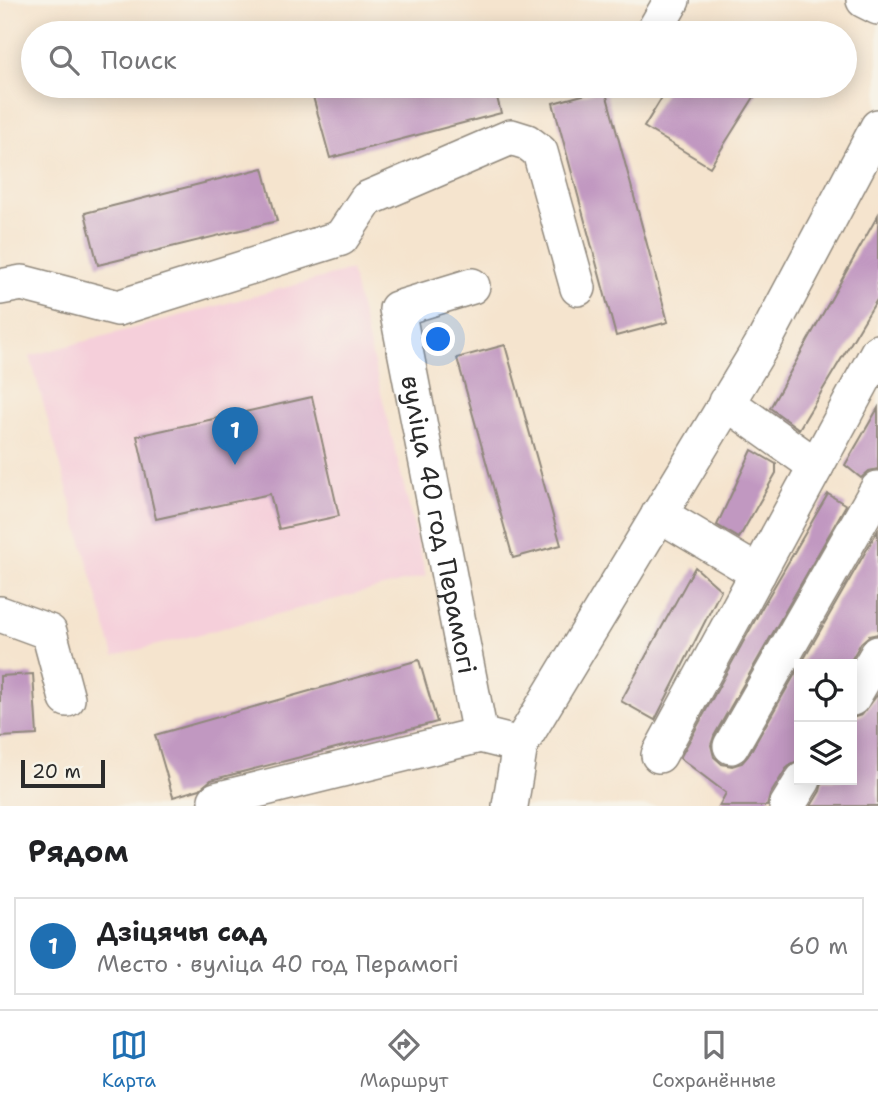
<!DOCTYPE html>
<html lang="ru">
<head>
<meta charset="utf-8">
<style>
	body { margin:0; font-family:"Shantell Sans",sans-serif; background:#f2f2f2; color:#202124 }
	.controls { position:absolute; right:21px; bottom:21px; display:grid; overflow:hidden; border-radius:0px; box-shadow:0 4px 18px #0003 }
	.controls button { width:63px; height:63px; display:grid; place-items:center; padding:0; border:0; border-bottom:2px solid #e0e0e0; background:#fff; color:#202124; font:35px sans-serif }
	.scale { position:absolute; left:21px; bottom:18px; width:84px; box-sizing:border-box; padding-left:7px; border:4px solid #2b2b2b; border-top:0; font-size:19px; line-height:24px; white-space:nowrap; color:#2b2b2b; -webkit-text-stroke:5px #f7f3e8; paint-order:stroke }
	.you { position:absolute; left:439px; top:340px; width:24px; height:24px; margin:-18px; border:5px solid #fff; border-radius:50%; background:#1a73e8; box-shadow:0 0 0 10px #1a73e833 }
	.badge { display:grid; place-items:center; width:46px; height:46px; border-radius:50%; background:#1f6fb2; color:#fff; font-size:23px; font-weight:700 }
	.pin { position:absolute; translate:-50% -58px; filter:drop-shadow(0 2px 4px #0008) }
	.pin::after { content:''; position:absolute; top:37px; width:24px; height:21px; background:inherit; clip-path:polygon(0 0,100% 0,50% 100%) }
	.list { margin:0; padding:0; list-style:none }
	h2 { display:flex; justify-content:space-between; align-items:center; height:91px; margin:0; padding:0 28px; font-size:30px }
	h2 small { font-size:23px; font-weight:400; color:#757577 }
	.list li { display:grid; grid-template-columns:46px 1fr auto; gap:21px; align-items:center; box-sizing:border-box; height:98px; margin:0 14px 14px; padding:0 14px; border:2px solid #e0e0e0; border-radius:0px }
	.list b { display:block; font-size:26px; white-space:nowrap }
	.list p { margin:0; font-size:23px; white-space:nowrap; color:#757577 }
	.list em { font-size:23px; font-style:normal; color:#757577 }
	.icon { flex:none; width:38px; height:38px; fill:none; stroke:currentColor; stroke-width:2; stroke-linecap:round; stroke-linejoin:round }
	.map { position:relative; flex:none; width:878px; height:806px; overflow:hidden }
	.search { position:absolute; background:#fff; box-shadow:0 4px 18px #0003; left:21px; right:21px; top:21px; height:77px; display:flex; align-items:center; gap:18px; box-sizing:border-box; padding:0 24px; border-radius:38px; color:#757577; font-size:26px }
	.sheet { height:203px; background:#fff }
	nav { display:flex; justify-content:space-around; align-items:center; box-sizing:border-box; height:98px; border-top:2px solid #e0e0e0; background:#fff; font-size:19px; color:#757577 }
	nav a { display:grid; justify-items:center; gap:4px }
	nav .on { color:#1f6fb2 }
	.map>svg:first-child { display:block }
	.built { fill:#f5cfda }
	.building { fill:#c198c1 }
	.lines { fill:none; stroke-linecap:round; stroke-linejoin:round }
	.minor-casing { stroke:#90887c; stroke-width:38 }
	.minor { stroke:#fff; stroke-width:35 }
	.labels { text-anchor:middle; stroke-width:5; stroke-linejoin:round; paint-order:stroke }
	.street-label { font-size:26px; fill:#2b2b2b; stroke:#f7f3e8 }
</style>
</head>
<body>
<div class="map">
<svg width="878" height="806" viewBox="0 0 878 806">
	<rect width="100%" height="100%" fill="#f7f3e8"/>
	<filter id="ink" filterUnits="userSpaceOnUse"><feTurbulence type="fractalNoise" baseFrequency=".0143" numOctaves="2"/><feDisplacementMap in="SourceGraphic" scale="14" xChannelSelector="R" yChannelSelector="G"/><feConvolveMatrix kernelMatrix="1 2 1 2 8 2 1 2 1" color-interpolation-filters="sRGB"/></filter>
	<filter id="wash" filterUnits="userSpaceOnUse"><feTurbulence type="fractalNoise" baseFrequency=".00686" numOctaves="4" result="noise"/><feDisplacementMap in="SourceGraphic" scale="28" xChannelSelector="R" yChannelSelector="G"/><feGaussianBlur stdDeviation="1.57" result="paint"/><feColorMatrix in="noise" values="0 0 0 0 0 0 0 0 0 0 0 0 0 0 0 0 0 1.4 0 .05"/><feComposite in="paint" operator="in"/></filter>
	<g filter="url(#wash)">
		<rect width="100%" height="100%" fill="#f5e4ce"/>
		<!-- built -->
		<path class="built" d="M 351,270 L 426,576 L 114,656 L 30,356 Z"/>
		<g id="blocks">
			<!-- building -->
			<path class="building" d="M 340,86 L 494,86 L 501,113 L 330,158 L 312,93 Z
				M 669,86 L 761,86 L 710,167 L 644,127 Z
				M 605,89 L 668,322 L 616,336 L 553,103 Z
				M 263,168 L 277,221 L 98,265 L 85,213 Z
				M 878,215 L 878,298 L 799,429 L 770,408 Z
				M 505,345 L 561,545 L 513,558 L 457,358 Z
				M 312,397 L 339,516 L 279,529 L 270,494 L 156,519 L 137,436 Z
				M 878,408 L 878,469 L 869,471 L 861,478 L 845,465 Z
				M 752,450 L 776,464 L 776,473 L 739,538 L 717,525 Z
				M 828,494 L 846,505 L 714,736 L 711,745 L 714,757 L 722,764 L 732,766 L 742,763 L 748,756 L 799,667 L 799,761 L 793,763 L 786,769 L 770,795 L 767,806 L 719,806 L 726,793 L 680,758 L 760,611 Z
				M 878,530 L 878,634 L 869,636 L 861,643 L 849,664 L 801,664 Z
				M 695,567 L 721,590 L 655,720 L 621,701 Z
				M 419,660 L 437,722 L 211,780 L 200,789 L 173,797 L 155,735 Z
				M 33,674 L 37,735 L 0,737 L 0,676 Z
				M 878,694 L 878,806 L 811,806 L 820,791 L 823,780 L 852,780 L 852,718 L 862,715 Z"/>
		</g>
	</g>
	<g filter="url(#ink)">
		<use href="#blocks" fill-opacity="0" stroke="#90887c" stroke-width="2"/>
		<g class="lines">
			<defs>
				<g id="minor">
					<path d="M 864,0 L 878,7"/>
					<path d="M 653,33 L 672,0"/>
					<path id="s1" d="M 472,286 L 397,309 L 480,735 L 520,745"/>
					<path d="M 0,287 L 22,283 L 118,308 L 341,238 L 367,199 L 511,137 L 527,142 L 540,152 L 578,288"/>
					<path d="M 726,402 L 816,466"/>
					<path d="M 659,514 L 758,573"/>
					<path d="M 0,614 L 49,632 L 67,699"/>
					<path d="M 852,698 L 878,654"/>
					<path d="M 731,746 L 878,489"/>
					<path d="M 659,755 L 878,352"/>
					<path d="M 216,800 L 480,735"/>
					<path d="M 510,806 L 520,745 L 766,338 L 878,127"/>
					<path d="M 787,806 L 803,780"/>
				</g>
			</defs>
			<!-- minor casing -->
			<use href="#minor" class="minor-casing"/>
			<!-- minor -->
			<use href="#minor" class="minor"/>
		</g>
	</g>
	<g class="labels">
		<!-- street labels -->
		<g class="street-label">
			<text dy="9" stroke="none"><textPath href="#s1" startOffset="298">вуліца 40 год Перамогі</textPath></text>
		</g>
	</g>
</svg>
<div class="controls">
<button><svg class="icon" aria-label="locate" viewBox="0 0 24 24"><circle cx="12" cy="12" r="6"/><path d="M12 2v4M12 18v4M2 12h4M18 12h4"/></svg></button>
<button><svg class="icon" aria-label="layers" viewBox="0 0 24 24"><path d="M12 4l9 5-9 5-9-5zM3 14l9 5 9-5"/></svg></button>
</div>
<div class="scale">20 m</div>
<div class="you"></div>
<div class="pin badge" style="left:235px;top:465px">1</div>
<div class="search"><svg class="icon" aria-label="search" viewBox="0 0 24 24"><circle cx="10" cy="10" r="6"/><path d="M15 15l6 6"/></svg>Поиск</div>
</div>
<section class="sheet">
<h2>Рядом<small></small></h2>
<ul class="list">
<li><span class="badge">1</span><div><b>Дзіцячы сад</b><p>Место · вуліца 40 год Перамогі</p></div><em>60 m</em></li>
</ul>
</section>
<nav>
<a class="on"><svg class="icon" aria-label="map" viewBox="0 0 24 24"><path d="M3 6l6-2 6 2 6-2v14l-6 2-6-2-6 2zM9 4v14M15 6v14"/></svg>Карта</a>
<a><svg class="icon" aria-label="directions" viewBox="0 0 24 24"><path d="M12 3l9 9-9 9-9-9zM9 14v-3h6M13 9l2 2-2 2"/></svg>Маршрут</a>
<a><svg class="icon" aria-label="saved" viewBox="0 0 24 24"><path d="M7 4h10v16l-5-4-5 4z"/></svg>Сохранённые</a>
</nav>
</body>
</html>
